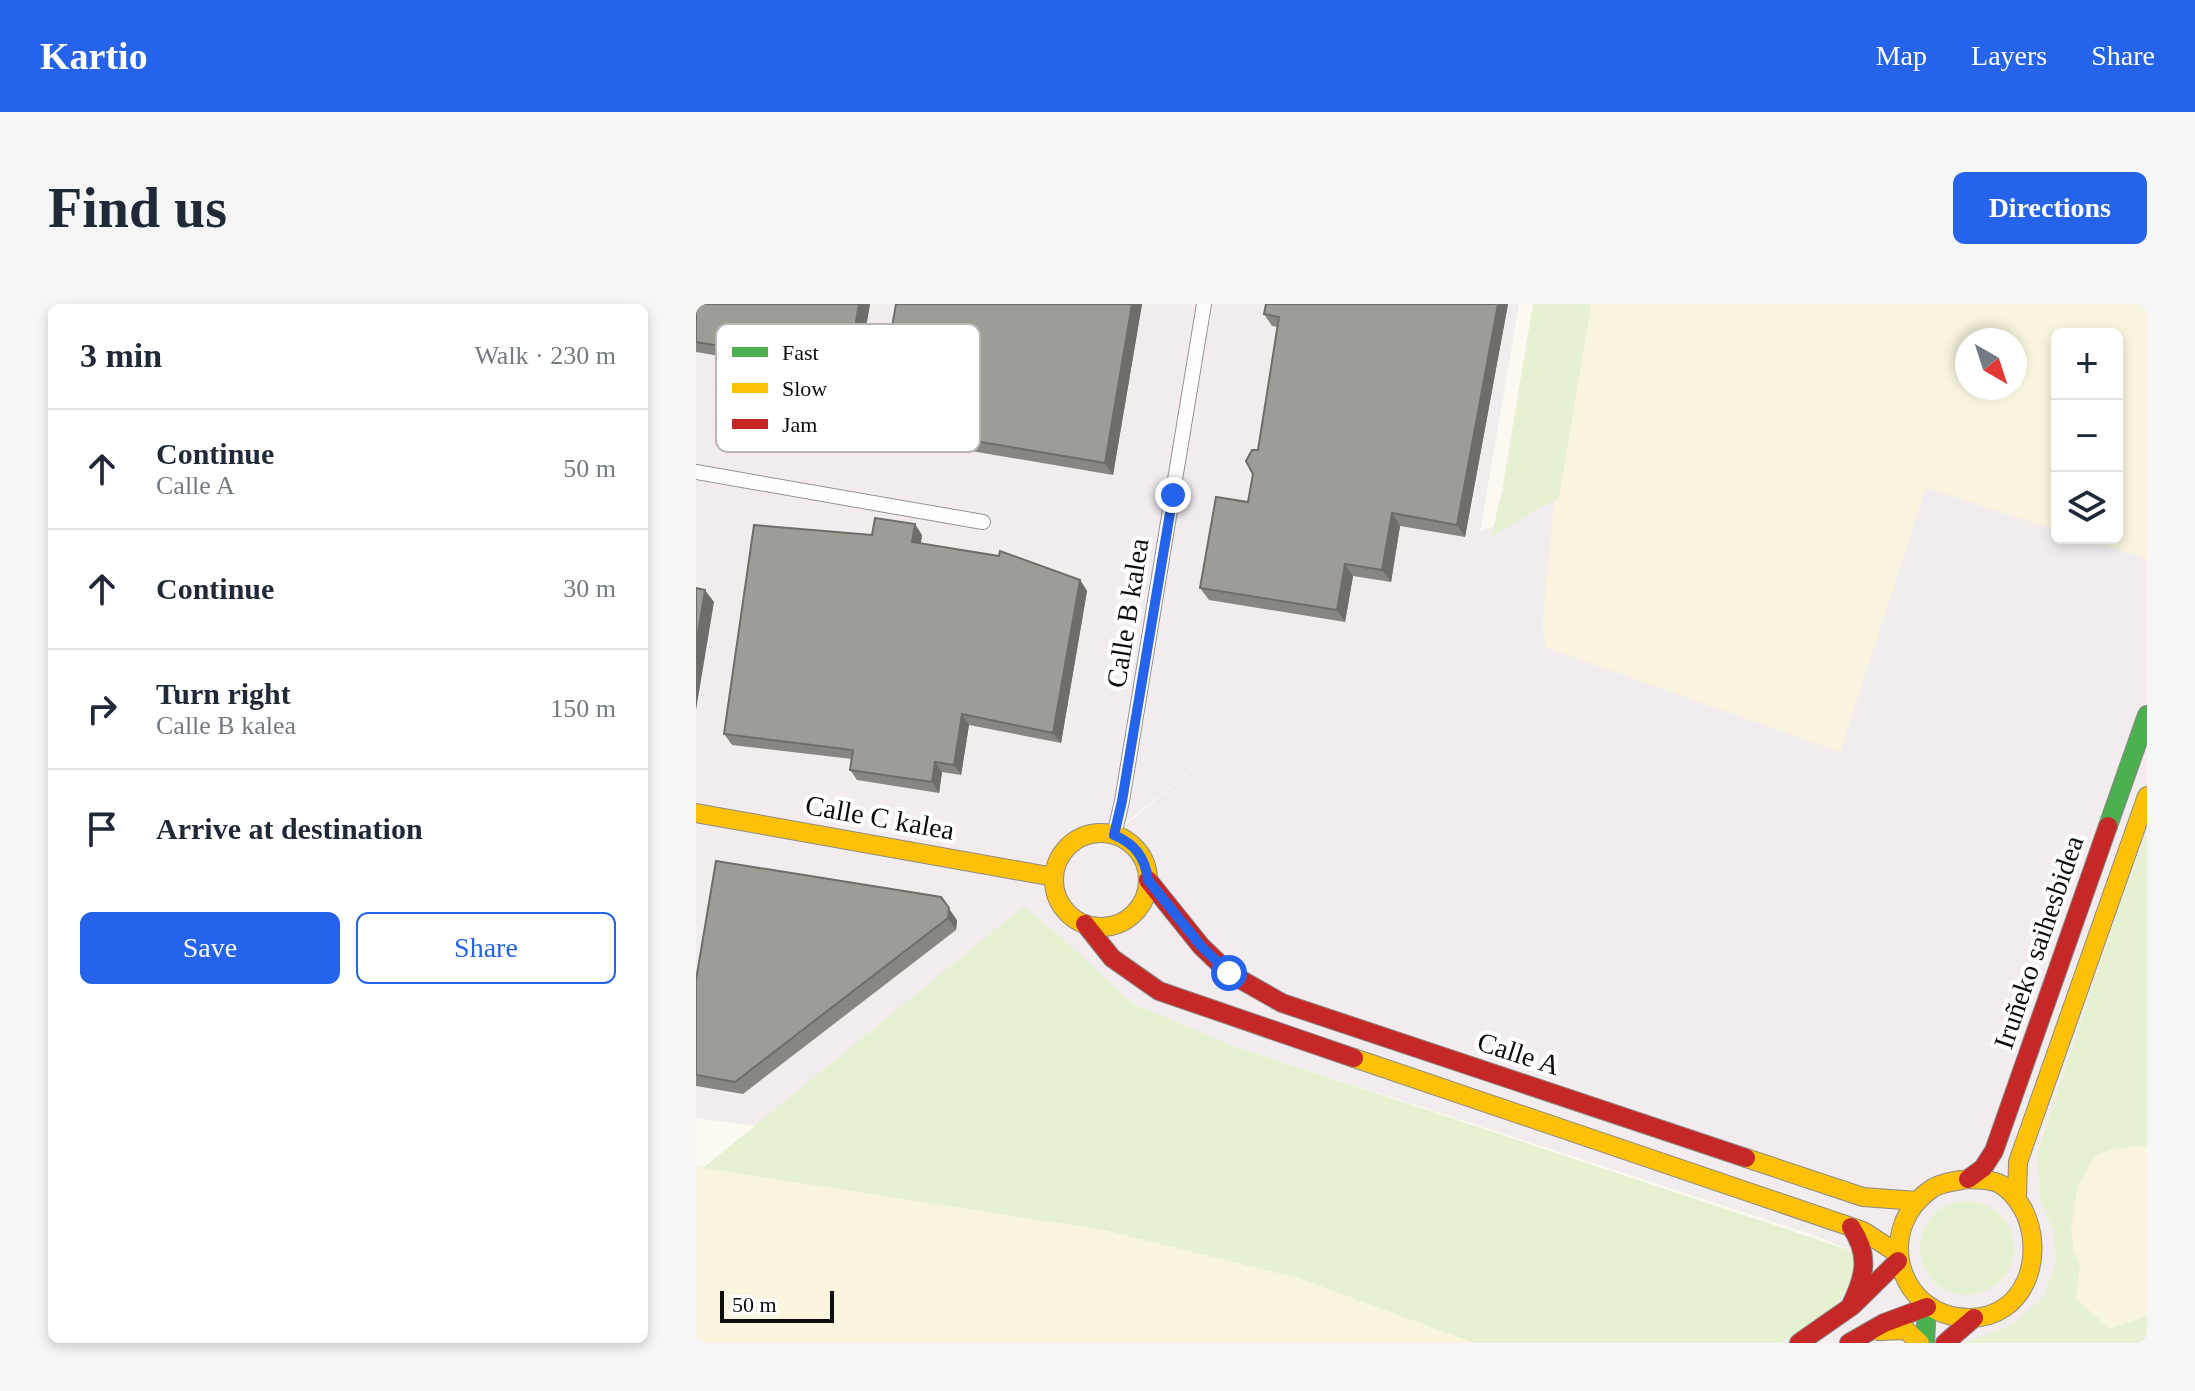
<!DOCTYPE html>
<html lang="en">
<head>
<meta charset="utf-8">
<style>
	body { margin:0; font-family:Georgia,serif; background:#f6f6f7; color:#1f2937 }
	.controls { position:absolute; right:24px; top:24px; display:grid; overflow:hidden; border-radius:12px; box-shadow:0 4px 12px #0003 }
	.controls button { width:72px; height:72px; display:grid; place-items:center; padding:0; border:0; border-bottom:2px solid #e0e1e3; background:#fff; color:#1f2937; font:40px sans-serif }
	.compass { position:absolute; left:1259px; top:24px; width:72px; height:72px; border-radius:50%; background:#fff; box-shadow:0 4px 12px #0003; rotate:141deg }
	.scale { position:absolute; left:24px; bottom:20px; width:114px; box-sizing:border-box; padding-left:8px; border:4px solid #0d0d0d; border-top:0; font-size:22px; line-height:28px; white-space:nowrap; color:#0d0d0d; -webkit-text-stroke:6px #fff; paint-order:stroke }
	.stop { position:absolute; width:24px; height:24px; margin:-18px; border:6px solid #2563eb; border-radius:50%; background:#fff }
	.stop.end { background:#2563eb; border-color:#fff; box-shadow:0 2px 8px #0008 }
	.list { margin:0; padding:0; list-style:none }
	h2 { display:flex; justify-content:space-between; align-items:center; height:104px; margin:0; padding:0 32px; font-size:34px }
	h2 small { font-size:26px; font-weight:400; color:#747a83 }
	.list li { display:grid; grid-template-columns:52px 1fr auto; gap:24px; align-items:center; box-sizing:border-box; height:120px; padding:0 32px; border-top:2px solid #e0e1e3 }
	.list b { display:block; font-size:30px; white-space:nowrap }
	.list p { margin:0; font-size:26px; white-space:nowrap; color:#747a83 }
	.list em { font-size:26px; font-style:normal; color:#747a83 }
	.actions { display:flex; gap:16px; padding:24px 32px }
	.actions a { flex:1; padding:18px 0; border:2px solid #2563eb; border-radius:12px; text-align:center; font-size:28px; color:#2563eb }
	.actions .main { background:#2563eb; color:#fff }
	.icon { flex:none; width:44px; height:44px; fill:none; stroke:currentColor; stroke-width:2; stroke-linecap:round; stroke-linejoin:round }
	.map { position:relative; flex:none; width:1451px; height:1039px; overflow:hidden; border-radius:12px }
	header { display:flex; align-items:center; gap:48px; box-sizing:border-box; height:112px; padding:0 40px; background:#2563eb; color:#fff }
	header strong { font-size:38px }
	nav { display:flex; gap:44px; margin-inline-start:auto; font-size:28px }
	.intro { display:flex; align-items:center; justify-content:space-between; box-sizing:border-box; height:192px; padding:0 48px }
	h1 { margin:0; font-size:56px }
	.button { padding:20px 36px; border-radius:12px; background:#2563eb; color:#fff; font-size:28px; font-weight:700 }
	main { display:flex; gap:48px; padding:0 48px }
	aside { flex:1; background:#fff; border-radius:12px; box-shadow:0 4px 12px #0003 }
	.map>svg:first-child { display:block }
	.industrial { fill:#f2ecef; fill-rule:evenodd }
	.farmland { fill:#f8f4de; fill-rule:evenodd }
	.green { fill:#e6f1d2 }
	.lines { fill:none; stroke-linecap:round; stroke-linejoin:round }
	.street-casing { stroke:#949390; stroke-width:16 }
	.fast-casing { stroke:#8b8a87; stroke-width:20 }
	.slow-casing { stroke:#8b8a87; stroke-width:20 }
	.jam-casing { stroke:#8b8a87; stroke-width:20 }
	.street { stroke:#fefefd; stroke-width:14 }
	.fast { stroke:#4caf50; stroke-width:18 }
	.slow { stroke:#ffc107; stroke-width:18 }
	.jam { stroke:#c62828; stroke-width:18 }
	.wall { fill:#888682 }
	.shaded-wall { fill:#6f6d6a }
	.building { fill:#9e9c97; stroke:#6f6d6a; stroke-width:2 }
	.route { stroke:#2563eb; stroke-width:10 }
	.labels { text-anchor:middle; stroke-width:8; stroke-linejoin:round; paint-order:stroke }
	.street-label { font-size:28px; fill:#0d0d0d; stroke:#fff }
	.key { fill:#fff; stroke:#b6b6b6; stroke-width:2 }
	.key-label { font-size:22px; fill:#0d0d0d }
</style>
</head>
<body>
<header>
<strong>Kartio</strong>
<nav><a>Map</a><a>Layers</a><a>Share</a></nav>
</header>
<div class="intro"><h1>Find us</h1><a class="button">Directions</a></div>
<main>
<aside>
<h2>3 min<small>Walk · 230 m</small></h2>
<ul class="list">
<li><svg class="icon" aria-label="ahead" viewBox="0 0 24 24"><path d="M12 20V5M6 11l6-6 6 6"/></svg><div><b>Continue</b><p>Calle A</p></div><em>50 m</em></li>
<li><svg class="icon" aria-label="ahead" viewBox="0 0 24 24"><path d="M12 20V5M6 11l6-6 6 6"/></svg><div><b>Continue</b></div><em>30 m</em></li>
<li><svg class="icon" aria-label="right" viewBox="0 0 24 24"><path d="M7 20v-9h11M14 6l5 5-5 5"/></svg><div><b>Turn right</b><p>Calle B kalea</p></div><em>150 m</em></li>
<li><svg class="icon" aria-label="arrive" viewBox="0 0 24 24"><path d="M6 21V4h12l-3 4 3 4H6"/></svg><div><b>Arrive at destination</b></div></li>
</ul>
<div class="actions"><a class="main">Save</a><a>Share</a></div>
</aside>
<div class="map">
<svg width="1451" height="1039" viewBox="0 0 1451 1039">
	<rect width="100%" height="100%" fill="#fbf9f2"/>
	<!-- industrial -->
	<path class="industrial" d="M 0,0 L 823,0 L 784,228 L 863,193 L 1144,447 L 1230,183 L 1361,160 L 1361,234 L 1421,234 L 1451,135 L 1451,529 L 1423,603 L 1341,849 L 1344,896 L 1357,926 L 1360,958 L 1348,993 L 1318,1020 L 1269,1039 L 1206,1039 L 1201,1033 L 1188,1039 L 1084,1039 L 1139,1003 L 1159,971 L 1158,948 L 1121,932 L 535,741 L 436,699 L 362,630 L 328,603 L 60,822 L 0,814 ZM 526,440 L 418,531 L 390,552 L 391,551 Z"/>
	<!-- farmland -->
	<path class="farmland" d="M 890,0 L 1451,0 L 1451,255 L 1385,234 L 1421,234 L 1421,30 L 1361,30 L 1361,226 L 1230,184 L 1144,448 L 851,344 L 846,323 L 861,168 ZM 1271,36 L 1319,36 L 1319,84 L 1271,84 Z
		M 1451,842 L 1451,1012 L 1413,1025 L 1380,994 L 1384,962 L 1378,945 L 1375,926 L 1382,882 L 1400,851 L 1422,844 Z
		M 0,862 L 408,926 L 605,975 L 778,1039 L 0,1039 Z"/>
	<!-- green -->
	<path class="green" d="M 837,0 L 895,0 L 863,193 L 795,233 L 806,187 Z
		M 1451,529 L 1451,842 L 1422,844 L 1400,851 L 1382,882 L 1375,926 L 1378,945 L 1384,962 L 1380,994 L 1413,1025 L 1451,1012 L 1451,1039 L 1269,1039 L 1318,1020 L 1348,992 L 1360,958 L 1357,926 L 1344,896 L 1341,849 L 1423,603 Z
		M 328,602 L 362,630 L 436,699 L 535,741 L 1159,948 L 1159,971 L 1139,1003 L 1084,1039 L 778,1039 L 605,975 L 408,926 L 7,864 Z
		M1224 944a47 47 0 1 1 94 0a47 47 0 1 1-94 0Z"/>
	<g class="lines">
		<defs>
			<path id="street" d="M 0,168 L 287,218
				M 418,531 L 426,497 L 508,0"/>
			<path id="fast" d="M 1412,522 L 1451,411
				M 1229,1039 L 1231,1003"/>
			<path id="slow" d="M 0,509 L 358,573
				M358 576a47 47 0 1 1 94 0a47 47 0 1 1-94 0Z
				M 658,754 L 1167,927 L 1201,949
				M 1050,854 L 1167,893 L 1221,897
				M 1272,875 C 1282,876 1293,875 1302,879 C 1313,884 1321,895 1327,905 C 1350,949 1331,1014 1273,1014 C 1201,1013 1177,923 1237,884 C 1247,878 1260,877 1272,875 Z
				M 1321,895 L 1322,858 L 1451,492
				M 1182,1027 L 1210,1026 L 1224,1039"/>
			<path id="jam" d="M 452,576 L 505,642 L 533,669 L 586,699 L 1050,854
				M 389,620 L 416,654 L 463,687 L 658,754
				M 1272,875 L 1287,864 L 1298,847 L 1412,522
				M 1155,923 C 1174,951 1169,972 1155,1001
				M 1103,1039 L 1156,1002 L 1202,957
				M 1153,1039 L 1188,1019 L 1231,1003
				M 1249,1039 L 1278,1014"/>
		</defs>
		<!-- street casing -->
		<use href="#street" class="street-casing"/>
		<!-- fast casing -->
		<use href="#fast" class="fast-casing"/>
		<!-- slow casing -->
		<use href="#slow" class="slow-casing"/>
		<!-- jam casing -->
		<use href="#jam" class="jam-casing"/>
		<!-- street -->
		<use href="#street" class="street"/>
		<!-- fast -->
		<use href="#fast" class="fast"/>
		<!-- slow -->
		<use href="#slow" class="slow"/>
		<!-- jam -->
		<use href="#jam" class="jam"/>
	</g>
	<!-- wall -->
	<path class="wall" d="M 0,0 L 174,0 L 161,75 L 0,48 Z
		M 200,0 L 446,0 L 417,171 L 187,132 L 179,120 Z
		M 570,0 L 812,0 L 769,233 L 704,222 L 695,278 L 657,272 L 649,318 L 513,296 L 504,284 L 552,198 L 562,146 L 582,23 L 576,22 L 568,10 Z
		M 176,231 L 226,231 L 225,239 L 384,276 L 391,287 L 365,439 L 273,421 L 265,471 L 246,468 L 243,489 L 161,476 L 154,466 L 156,455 L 36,441 L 28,430 Z
		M 20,557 L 261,616 L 260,626 L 47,790 L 0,782 L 0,676 Z"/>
	<!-- shaded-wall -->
	<path class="shaded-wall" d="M 163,0 L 174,0 L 161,75 L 152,63 Z
		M 436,0 L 446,0 L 417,171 L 409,159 Z
		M 802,0 L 812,0 L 769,233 L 761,221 Z
		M 696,209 L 704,222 L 695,278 L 686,266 Z
		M 219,220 L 226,231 L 223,249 L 216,238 Z
		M 649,260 L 657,272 L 649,318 L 641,306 Z
		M 384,276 L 391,287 L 365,439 L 357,429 Z
		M 9,286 L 18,298 L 0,406 L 0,341 Z
		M 266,410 L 273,421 L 265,471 L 258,461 Z
		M 239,458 L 246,468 L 243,489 L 236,478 Z
		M 245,593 L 261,616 L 260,626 L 252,614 Z"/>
	<!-- building -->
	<path class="building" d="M 0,0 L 163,0 L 152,63 L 0,38 Z
		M 200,0 L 436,0 L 409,159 L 179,120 Z
		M 570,0 L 802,0 L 761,221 L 696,209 L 686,266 L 649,260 L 641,306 L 504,284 L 520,193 L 552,198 L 557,170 L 550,157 L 556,146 L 562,146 L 583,13 L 568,10 Z
		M 179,214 L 219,220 L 216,238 L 303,252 L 304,247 L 384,276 L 357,429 L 266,410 L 258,461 L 239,458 L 236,478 L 154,466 L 157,446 L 28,430 L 58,221 L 176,231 Z
		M 0,284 L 9,286 L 0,341 Z
		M 20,557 L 245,593 L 253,604 L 252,614 L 39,778 L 0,771 L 0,676 Z"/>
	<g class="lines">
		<!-- route -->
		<path class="route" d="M 477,191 L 426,497 L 418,531 C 439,540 449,553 452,576 L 505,642 L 533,669"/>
	</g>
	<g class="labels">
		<!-- street labels -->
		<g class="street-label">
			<text transform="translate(431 309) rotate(-81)" y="10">Calle B kalea</text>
			<text transform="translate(184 513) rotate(10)" y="10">Calle C kalea</text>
			<text transform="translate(1342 638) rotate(-71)" y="10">Iruñeko saihesbidea</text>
			<text transform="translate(823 749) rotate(18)" y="10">Calle A</text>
		</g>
	</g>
	<!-- legend -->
	<rect x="20" y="20" width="264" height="128" rx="12" class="key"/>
	<rect x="36" y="43" width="36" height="10" fill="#4caf50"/>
	<rect x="36" y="79" width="36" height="10" fill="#ffc107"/>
	<rect x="36" y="115" width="36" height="10" fill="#c62828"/>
	<g class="key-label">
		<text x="86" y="56">Fast</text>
		<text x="86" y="92">Slow</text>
		<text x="86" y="128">Jam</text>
	</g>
</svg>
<div class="controls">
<button>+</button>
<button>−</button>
<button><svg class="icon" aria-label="layers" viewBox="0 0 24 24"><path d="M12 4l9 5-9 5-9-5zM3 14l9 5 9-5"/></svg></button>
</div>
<svg class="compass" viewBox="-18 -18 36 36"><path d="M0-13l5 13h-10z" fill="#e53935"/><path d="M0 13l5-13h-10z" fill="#747a83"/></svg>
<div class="scale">50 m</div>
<div class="stop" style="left:533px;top:669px"></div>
<div class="stop end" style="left:477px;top:191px"></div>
</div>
</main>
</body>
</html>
